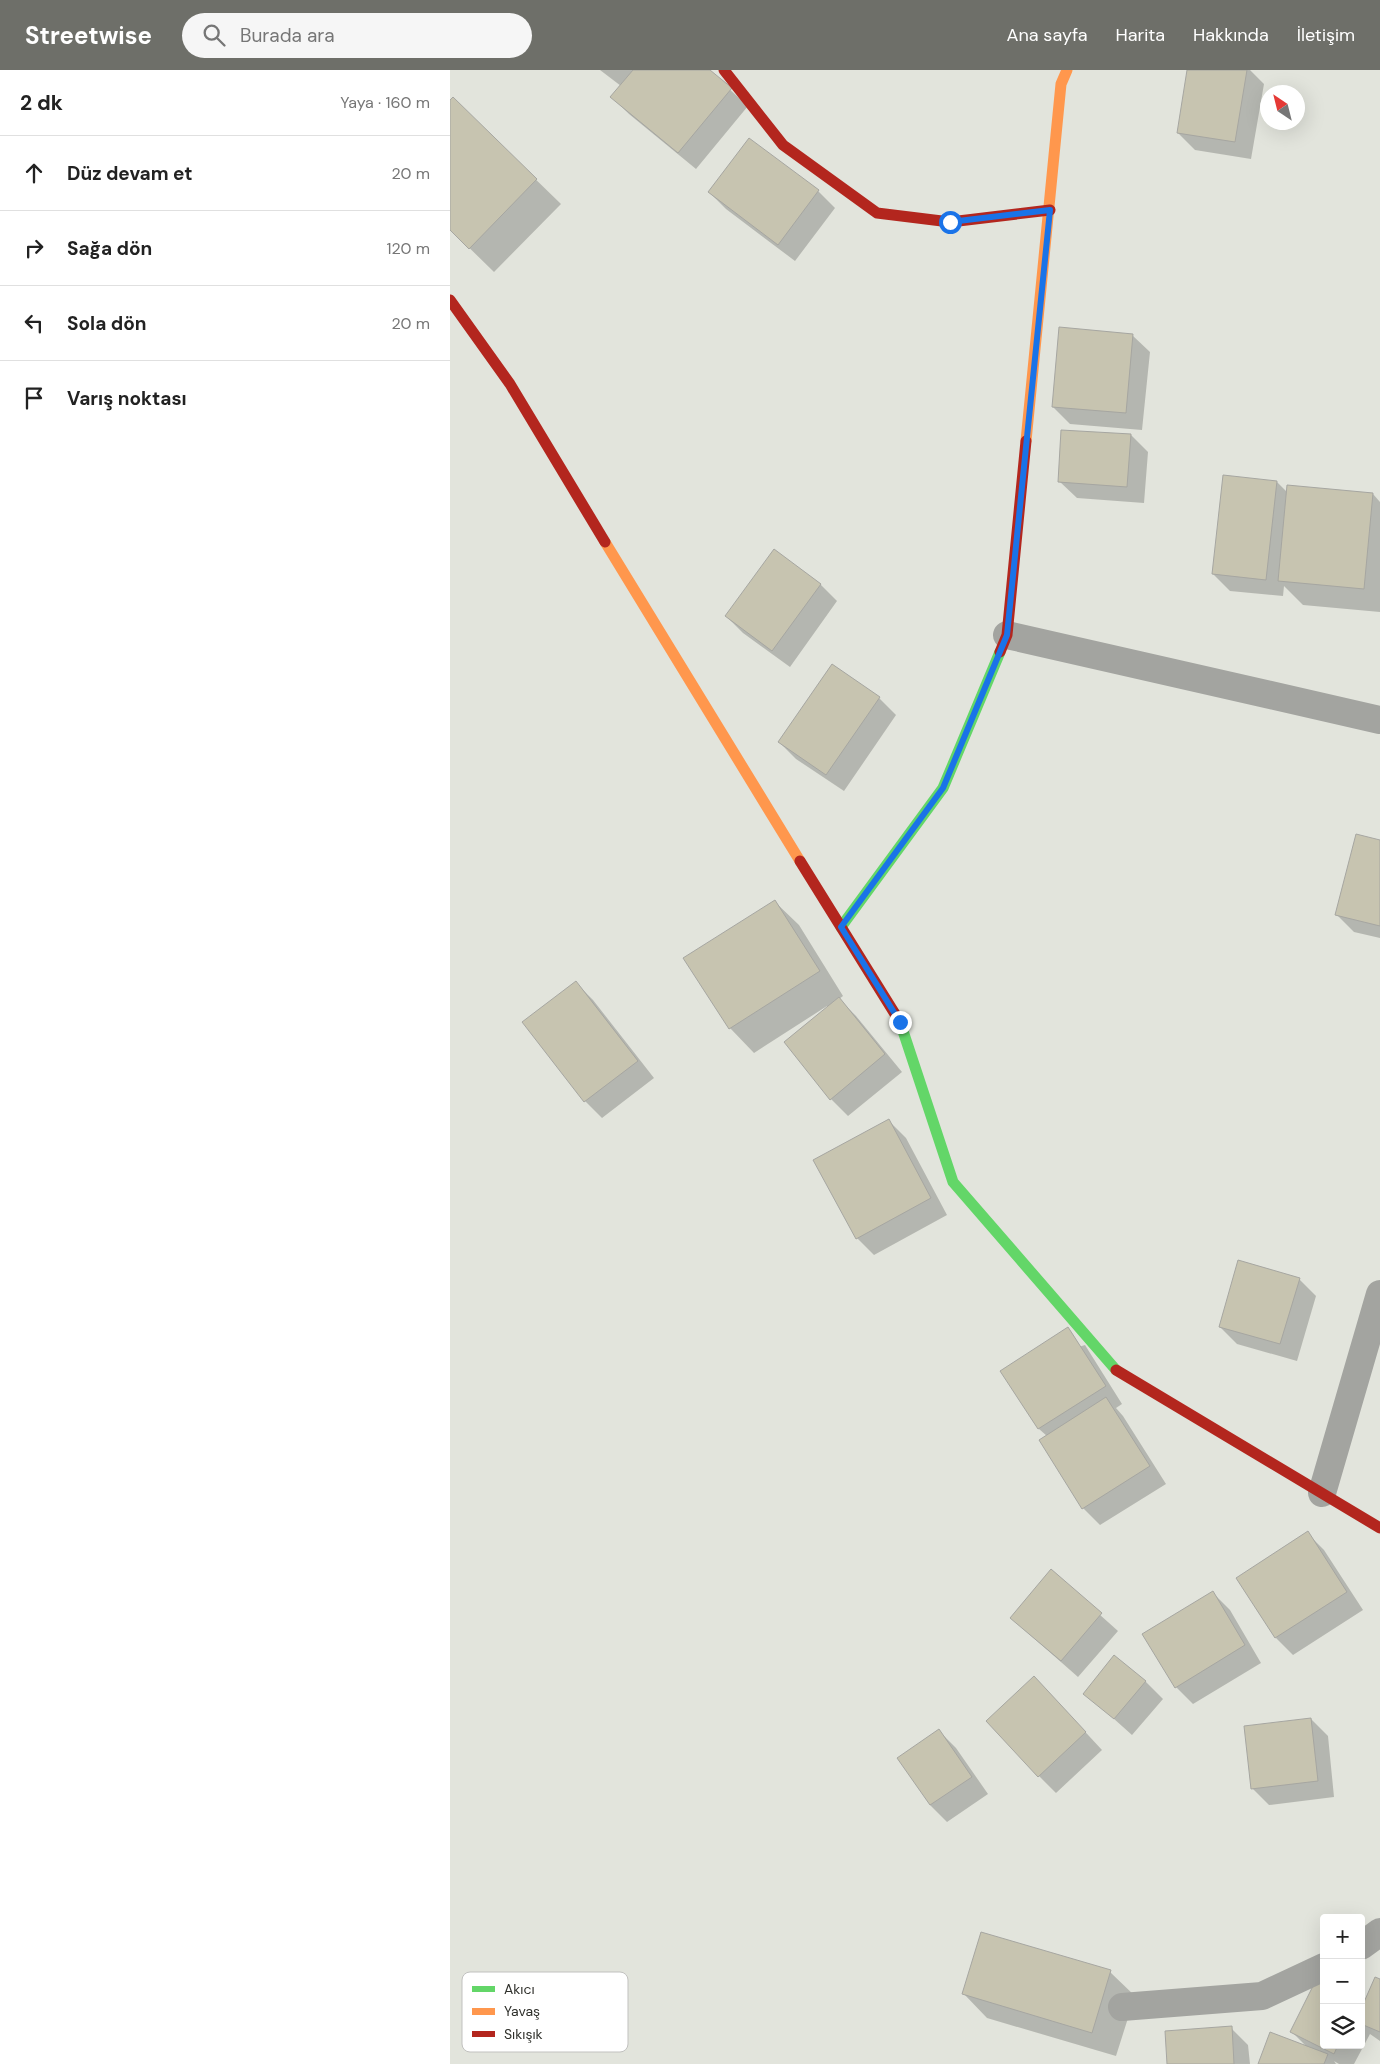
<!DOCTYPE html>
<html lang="tr">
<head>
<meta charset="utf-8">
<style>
	body { margin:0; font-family:"DM Sans",sans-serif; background:#f6f6f6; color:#222 }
	.controls { position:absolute; right:15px; bottom:15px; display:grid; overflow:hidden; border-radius:5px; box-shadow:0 5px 20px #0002 }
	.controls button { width:45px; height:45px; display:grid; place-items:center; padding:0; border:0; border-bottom:1px solid #e0e0e0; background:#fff; color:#222; font:25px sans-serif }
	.compass { position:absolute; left:810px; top:15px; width:45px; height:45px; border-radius:50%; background:#fff; box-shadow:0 5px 20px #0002; rotate:325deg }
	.stop { position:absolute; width:15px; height:15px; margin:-11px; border:4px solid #1a73e8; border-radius:50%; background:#fff }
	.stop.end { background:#1a73e8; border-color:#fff; box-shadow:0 1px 5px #0008 }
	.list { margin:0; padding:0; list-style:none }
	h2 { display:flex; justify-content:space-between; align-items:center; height:65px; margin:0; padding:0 20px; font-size:21px }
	h2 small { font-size:16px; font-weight:400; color:#767676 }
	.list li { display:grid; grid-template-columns:32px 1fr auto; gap:15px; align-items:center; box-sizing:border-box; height:75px; padding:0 20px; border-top:1px solid #e0e0e0 }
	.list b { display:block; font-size:19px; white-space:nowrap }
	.list em { font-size:16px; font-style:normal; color:#767676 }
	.icon { flex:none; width:28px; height:28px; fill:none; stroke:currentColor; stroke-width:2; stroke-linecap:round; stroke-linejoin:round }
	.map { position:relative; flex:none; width:930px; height:1994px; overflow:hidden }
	header { display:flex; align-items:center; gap:30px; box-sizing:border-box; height:70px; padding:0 25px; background:#6e6f69; color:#fff }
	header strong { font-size:24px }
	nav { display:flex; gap:28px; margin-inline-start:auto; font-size:18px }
	.search { width:350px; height:45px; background:#f6f6f6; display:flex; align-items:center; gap:12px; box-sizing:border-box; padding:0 18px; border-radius:28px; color:#767676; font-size:19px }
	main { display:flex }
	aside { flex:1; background:#fff }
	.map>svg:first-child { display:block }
	.shadow { fill:#0003 }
	.building { fill:#c7c4b0; stroke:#a6a6a1 }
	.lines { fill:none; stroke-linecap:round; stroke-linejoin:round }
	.street { stroke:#a3a4a0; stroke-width:28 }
	.fast { stroke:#63d668; stroke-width:11 }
	.slow { stroke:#ff974d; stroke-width:11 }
	.jam { stroke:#b3261e; stroke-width:11 }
	.route { stroke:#1a73e8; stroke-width:6 }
	.key { fill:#fff; stroke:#c1c1bf; stroke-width:1 }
	.key-label { font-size:14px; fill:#2f302b }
</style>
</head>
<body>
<header>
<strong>Streetwise</strong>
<div class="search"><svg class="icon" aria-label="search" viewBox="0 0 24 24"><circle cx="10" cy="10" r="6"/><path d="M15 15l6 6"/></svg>Burada ara</div>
<nav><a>Ana sayfa</a><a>Harita</a><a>Hakkında</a><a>İletişim</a></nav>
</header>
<main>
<aside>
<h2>2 dk<small>Yaya · 160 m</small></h2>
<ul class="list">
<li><svg class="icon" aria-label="ahead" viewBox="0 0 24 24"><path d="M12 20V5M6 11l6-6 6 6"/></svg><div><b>Düz devam et</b></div><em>20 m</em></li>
<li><svg class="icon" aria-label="right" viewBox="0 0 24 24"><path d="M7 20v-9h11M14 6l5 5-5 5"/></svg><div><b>Sağa dön</b></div><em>120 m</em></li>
<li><svg class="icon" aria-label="left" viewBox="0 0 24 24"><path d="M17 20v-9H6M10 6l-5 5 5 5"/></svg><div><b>Sola dön</b></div><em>20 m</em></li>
<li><svg class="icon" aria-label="arrive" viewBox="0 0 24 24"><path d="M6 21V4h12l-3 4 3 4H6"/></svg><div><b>Varış noktası</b></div></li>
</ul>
</aside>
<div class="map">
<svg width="930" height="1994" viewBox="0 0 930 1994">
	<rect width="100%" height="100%" fill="#e2e4dc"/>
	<!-- shadow -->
	<path class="shadow" d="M 150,0 L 258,0 L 298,36 L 246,99 L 179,44 L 162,27 L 171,16 Z
		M 738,0 L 800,0 L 814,14 L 801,89 L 745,80 L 728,63 Z
		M 3,29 L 111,134 L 44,202 L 0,159 L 0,32 Z
		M 299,70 L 368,121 L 385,138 L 345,191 L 276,139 L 259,122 Z
		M 682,265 L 700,282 L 692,360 L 620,354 L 603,337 Z
		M 681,365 L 698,382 L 694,433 L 627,428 L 609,411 Z
		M 827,412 L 837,422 L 923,424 L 930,432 L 930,542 L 853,535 L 834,516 L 833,526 L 780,521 L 763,504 Z
		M 370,514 L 387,531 L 340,597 L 293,563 L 276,546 Z
		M 382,596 L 429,628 L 446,645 L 394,721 L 346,689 L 329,672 Z
		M 930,772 L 930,868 L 904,862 L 887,845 Z
		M 324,831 L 349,855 L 393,926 L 389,929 L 406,946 L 452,1002 L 398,1046 L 381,1029 L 377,936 L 304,983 L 280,958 Z
		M 126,913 L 143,930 L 204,1008 L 152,1048 L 135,1031 Z
		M 439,1051 L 456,1068 L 497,1145 L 424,1185 L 407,1168 Z
		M 849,1209 L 866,1226 L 847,1291 L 787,1274 L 770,1257 Z
		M 635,1275 L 672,1334 L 666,1338 L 673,1346 L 716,1414 L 650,1455 L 633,1438 L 597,1366 L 589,1359 L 552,1301 Z
		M 857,1463 L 874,1480 L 913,1540 L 843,1585 L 826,1568 Z
		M 601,1501 L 668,1561 L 628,1607 L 561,1548 Z
		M 763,1523 L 780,1540 L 811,1593 L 743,1634 L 726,1617 Z
		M 665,1587 L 696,1612 L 713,1629 L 682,1665 L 635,1623 Z
		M 601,1625 L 652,1680 L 606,1723 L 589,1706 Z
		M 861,1649 L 878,1666 L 884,1727 L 819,1735 L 802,1718 Z
		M 489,1661 L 506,1678 L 538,1724 L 497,1752 L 480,1735 Z
		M 660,1902 L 685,1926 L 666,1986 L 537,1948 L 513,1923 Z
		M 930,1911 L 930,1971 L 920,1964 L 904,1994 L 889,1994 L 884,1991 L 886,1994 L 810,1994 L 858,1978 L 841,1961 L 874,1975 L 911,1975 L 911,1931 L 915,1935 Z
		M 781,1958 L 798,1975 L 800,1994 L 718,1994 Z"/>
	<!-- building -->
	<path class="building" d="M 183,0 L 260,0 L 282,18 L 228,83 L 160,27 Z
		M 737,0 L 797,0 L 785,72 L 727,63 Z
		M 3,27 L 87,109 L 19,179 L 0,160 L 0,30 Z
		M 299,68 L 369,120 L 328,175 L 258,122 Z
		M 609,257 L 683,264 L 676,343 L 602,337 Z
		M 611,360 L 681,364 L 677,417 L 608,412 Z
		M 773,405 L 827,411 L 816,510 L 762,504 Z
		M 837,415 L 923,423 L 914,519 L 828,511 Z
		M 324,479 L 371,514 L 322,581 L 275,546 Z
		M 382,594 L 430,627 L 376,705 L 328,672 Z
		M 906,764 L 930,770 L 930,856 L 885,845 Z
		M 325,830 L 370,901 L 279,959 L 233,888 Z
		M 126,911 L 188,991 L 134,1032 L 72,952 Z
		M 389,927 L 435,984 L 380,1030 L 334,972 Z
		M 439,1049 L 481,1128 L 406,1169 L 363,1090 Z
		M 788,1190 L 850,1208 L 830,1274 L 769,1257 Z
		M 618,1257 L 656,1316 L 588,1359 L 550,1301 Z
		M 656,1327 L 700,1396 L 632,1439 L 589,1370 Z
		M 858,1461 L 897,1522 L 825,1568 L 786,1508 Z
		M 601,1499 L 652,1543 L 611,1591 L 560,1548 Z
		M 763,1521 L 795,1575 L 725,1618 L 692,1564 Z
		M 664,1585 L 696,1611 L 664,1649 L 633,1624 Z
		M 584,1606 L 636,1662 L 588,1707 L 536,1651 Z
		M 861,1648 L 868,1711 L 801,1719 L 794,1656 Z
		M 489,1659 L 522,1707 L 480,1735 L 447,1688 Z
		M 531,1862 L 661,1900 L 642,1963 L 512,1924 Z
		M 925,1907 L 930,1909 L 930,1962 L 911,1954 L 911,1939 Z
		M 867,1908 L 874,1911 L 874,1975 L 888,1975 L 884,1984 L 840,1962 Z
		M 782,1956 L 784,1994 L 717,1994 L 715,1961 Z
		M 820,1962 L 878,1984 L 874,1994 L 808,1994 Z"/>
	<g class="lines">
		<!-- street -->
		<path class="street" d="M 557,565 L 930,650
			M 872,1423 L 930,1224
			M 911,1876 L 930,1862
			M 672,1937 L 812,1926 L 874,1897"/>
		<!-- fast -->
		<path class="fast" d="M 391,857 L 493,718 L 550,582
			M 452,958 L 503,1112 L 666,1300"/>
		<!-- slow -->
		<path class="slow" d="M 576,371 L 611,14 L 617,0
			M 155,472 L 350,791"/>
		<!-- jam -->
		<path class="jam" d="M 274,0 L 333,75 L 427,143 L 500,152 L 600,140
			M 0,230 L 60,314 L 155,472
			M 550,582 L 557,565 L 576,371
			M 350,791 L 450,952 L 452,958
			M 666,1300 L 930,1458"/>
	</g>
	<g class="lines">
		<!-- route -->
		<path class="route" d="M 450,952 L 391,857 L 493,718 L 557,565 L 600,140 L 500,152"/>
	</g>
	<!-- legend -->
	<rect x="12" y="1902" width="166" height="80" rx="8" class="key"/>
	<rect x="22" y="1916" width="23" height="6" fill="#63d668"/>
	<rect x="22" y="1938" width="23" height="7" fill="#ff974d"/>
	<rect x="22" y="1961" width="23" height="6" fill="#b3261e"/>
	<g class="key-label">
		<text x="54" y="1924">Akıcı</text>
		<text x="54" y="1946">Yavaş</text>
		<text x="54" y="1969">Sıkışık</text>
	</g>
</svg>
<div class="controls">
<button>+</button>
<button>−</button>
<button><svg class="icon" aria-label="layers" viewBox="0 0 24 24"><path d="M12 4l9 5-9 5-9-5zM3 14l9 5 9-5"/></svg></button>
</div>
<svg class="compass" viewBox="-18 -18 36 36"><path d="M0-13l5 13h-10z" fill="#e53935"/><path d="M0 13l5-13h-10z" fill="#767676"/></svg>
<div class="stop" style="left:500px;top:152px"></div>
<div class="stop end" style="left:450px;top:952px"></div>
</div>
</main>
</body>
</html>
